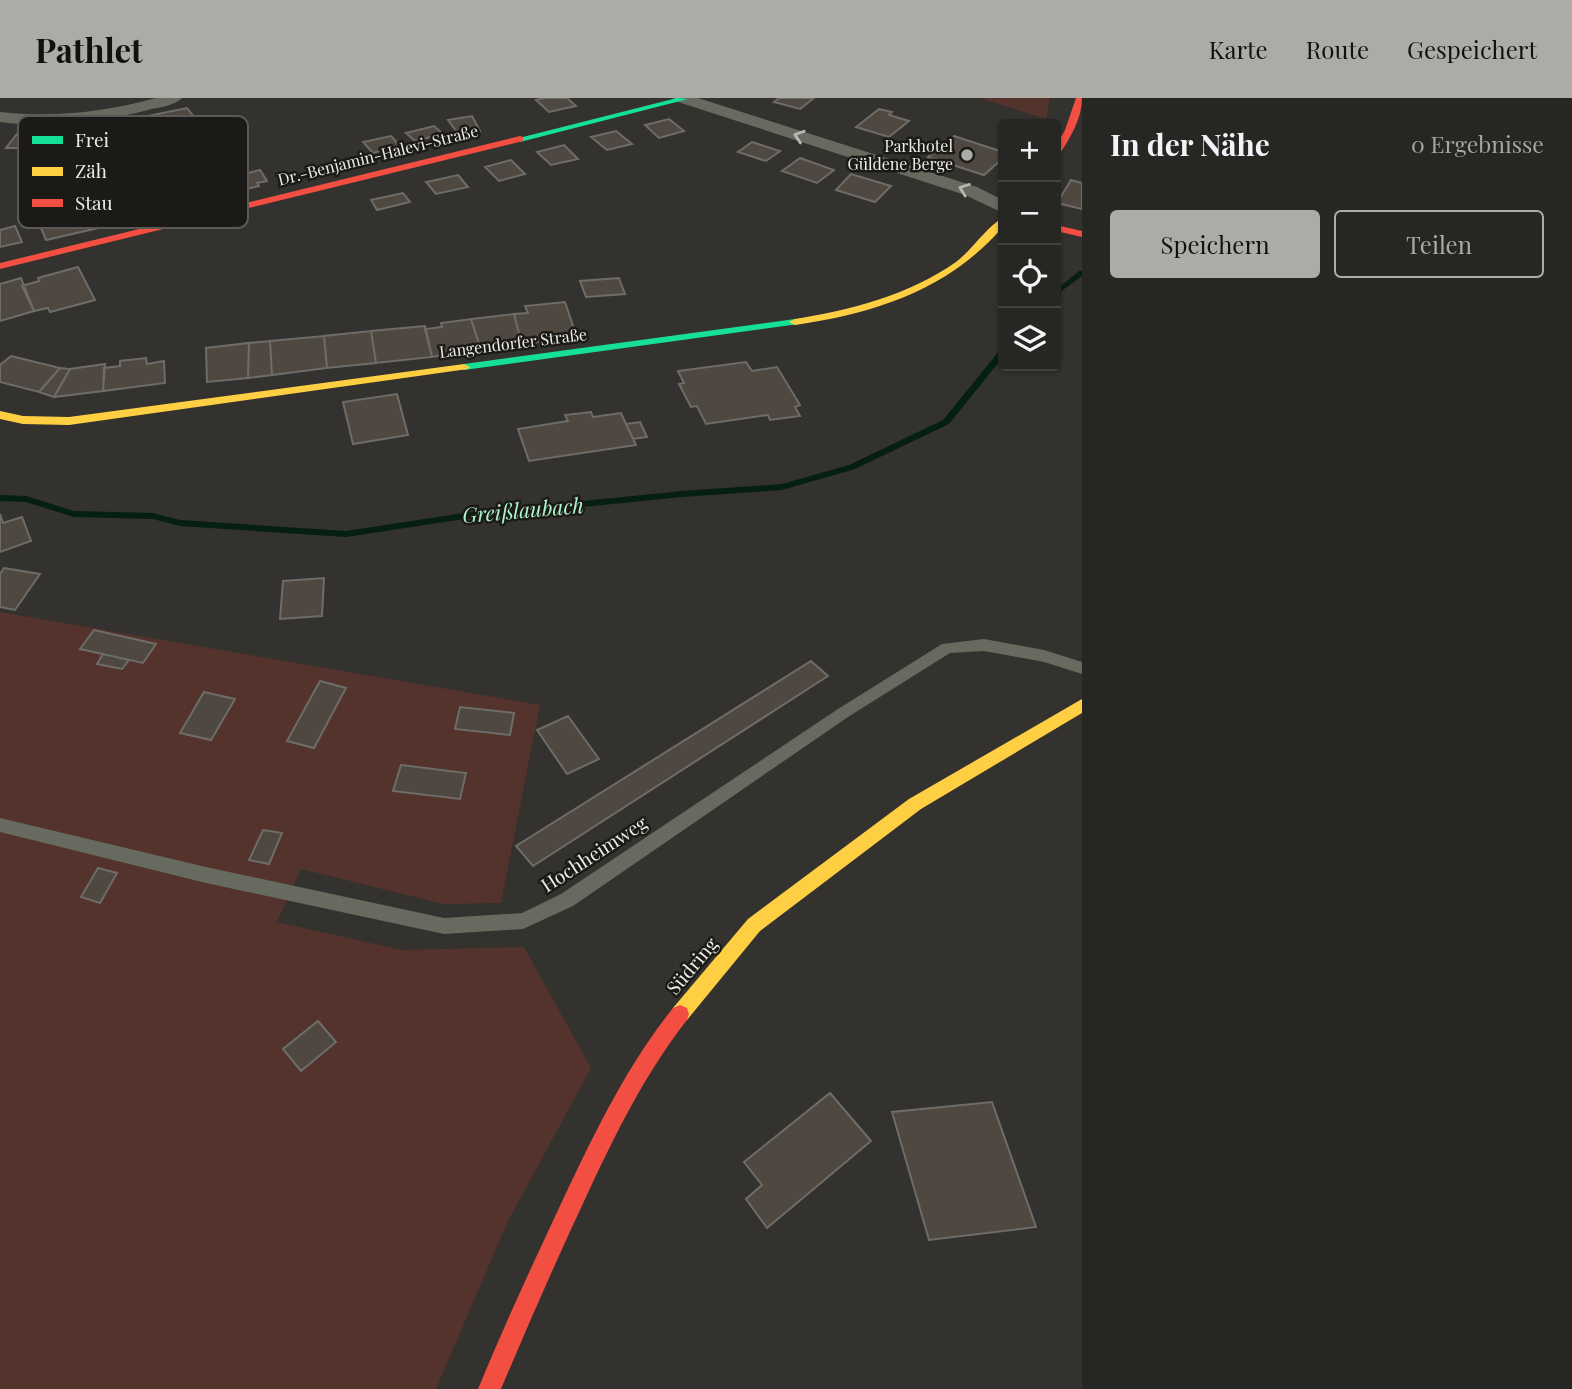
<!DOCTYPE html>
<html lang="de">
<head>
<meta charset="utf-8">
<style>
	body { margin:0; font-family:"Playfair Display",serif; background:#32322f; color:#f1f3f6 }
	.controls { position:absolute; right:21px; top:21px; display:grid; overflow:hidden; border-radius:7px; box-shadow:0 2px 5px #0004 }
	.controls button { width:63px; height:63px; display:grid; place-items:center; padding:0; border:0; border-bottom:2px solid #424340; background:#262622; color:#f1f3f6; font:35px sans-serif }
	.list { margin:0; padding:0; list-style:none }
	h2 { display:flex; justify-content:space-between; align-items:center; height:91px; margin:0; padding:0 28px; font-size:30px }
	h2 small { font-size:23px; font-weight:400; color:#a4a5a5 }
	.actions { display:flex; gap:14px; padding:21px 28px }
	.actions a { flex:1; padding:16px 0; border:2px solid #acaba6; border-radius:7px; text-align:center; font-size:24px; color:#acaba6 }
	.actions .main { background:#acaba6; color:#111 }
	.icon { flex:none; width:38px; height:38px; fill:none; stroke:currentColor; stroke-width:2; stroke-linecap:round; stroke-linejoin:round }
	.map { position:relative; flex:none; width:1082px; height:1291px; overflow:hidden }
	header { display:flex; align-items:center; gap:42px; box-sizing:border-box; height:98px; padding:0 35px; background:#acaba6; color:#111 }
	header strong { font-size:33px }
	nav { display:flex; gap:38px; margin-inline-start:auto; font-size:24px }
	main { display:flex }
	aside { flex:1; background:#262622 }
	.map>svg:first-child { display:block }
	.green { fill:#54332c }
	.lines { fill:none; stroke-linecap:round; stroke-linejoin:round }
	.stream { fill:#051f11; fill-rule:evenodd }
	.building { fill:#4e4840; stroke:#6e6c69; stroke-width:2 }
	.lane { fill:#666a5f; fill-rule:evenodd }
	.street { fill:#666a5f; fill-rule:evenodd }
	.fast { fill:#16e098; fill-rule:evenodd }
	.slow { fill:#ffcf43; fill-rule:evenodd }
	.jam { fill:#f24e42; fill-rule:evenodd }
	.oneway { stroke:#b7b8b1 }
	.poi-dot { fill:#acaba6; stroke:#1b1a17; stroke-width:2.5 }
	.labels { text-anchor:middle; stroke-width:5; stroke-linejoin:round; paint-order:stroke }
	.far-poi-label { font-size:16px; fill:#edece7; stroke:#1b1a17; text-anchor:end }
	.far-street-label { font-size:16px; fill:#edece7; stroke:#1b1a17 }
	.street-label { font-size:19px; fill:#edece7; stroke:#1b1a17 }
	.water-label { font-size:21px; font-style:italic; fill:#adf5ca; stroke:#1b1a17 }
	.key { fill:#1b1a17; stroke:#5a5955; stroke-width:2 }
	.key-label { font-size:19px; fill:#edece7 }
</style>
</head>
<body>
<header>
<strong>Pathlet</strong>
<nav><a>Karte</a><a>Route</a><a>Gespeichert</a></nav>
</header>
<main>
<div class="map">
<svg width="1082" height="1291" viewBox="0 0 1082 1291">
	<rect width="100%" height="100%" fill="#33322e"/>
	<!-- green -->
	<path class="green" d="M 980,0 L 1050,0 L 1046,21 Z
		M 0,514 L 540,607 L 501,805 L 443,806 L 301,771 L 277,824 L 402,852 L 524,849 L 591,970 L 508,1123 L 436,1291 L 0,1291 Z"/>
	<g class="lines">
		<!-- stream -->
		<path class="stream" d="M 1079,173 L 1082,173 L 1082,178 L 1056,197 L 1056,192 Z
			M 1000,252 L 1003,252 L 1003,259 L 949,326 L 855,371 L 782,392 L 682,399 L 464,421 L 346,439 L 180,428 L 153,421 L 74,419 L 26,404 L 0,403 L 0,397 L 26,398 L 74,413 L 153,415 L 180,422 L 346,433 L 464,415 L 682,393 L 782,386 L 849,367 L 943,322 Z"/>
	</g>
	<!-- building -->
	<path class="building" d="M 544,0 L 567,0 L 576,8 L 549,14 L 536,2 Z
		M 779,0 L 814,0 L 800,11 L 774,4 Z
		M 187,10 L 199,25 L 159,33 L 148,18 Z
		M 879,11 L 892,14 L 889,17 L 909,23 L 889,39 L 856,29 Z
		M 472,18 L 480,33 L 459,37 L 448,22 Z
		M 669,21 L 684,33 L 659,40 L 645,27 Z
		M 434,28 L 443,36 L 415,43 L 406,35 Z
		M 616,33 L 632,46 L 607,52 L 591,39 Z
		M 17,36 L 50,37 L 40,50 L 6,50 Z
		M 391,38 L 400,48 L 373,55 L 363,44 Z
		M 954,38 L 1003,54 L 1003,60 L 984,77 L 928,59 Z
		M 752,44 L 780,53 L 766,63 L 738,54 Z
		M 564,47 L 578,61 L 551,67 L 537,54 Z
		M 800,60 L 834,72 L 817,85 L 782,73 Z
		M 511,62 L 525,76 L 499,83 L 485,69 Z
		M 236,65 L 244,76 L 260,72 L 267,83 L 257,85 L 259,88 L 199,102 L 184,77 Z
		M 851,76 L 891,88 L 875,104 L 836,92 Z
		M 458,77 L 468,89 L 436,96 L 426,84 Z
		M 1071,82 L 1082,85 L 1082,111 L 1057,105 Z
		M 403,95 L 410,104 L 377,112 L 371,102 Z
		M 94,102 L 107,128 L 46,142 L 35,116 Z
		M 15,128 L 22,144 L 0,149 L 0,132 Z
		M 78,169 L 95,202 L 50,214 L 48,210 L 34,213 L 22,188 L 39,183 L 38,180 Z
		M 21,180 L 34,213 L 0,223 L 0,186 Z
		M 619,180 L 625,196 L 586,199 L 580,183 Z
		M 565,204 L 576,237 L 522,247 L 514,216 L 528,215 L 525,208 Z
		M 514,216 L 522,247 L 481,252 L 471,221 Z
		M 471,221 L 481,252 L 432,259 L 425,231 L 442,229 L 441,225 Z
		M 425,228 L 432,259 L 376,265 L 371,233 Z
		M 371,233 L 376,265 L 327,270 L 324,238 Z
		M 324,238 L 327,270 L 272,277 L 270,243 Z
		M 270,243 L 272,277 L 248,280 L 249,245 Z
		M 249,245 L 248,280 L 207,284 L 206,250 Z
		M 11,258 L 60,270 L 39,294 L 0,284 L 0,267 Z
		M 146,260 L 147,266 L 164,263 L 165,285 L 103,293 L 104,270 L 120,268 L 120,263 Z
		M 746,264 L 752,273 L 777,269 L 800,307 L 795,309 L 800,318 L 770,322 L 768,317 L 706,326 L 697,308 L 691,309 L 679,286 L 684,285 L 678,273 Z
		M 105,266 L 103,293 L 54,299 L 70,271 Z
		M 60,270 L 70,271 L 54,299 L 39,294 Z
		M 397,296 L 408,337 L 353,346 L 343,304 Z
		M 591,314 L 593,319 L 621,315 L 636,347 L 529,363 L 518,331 L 568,323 L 565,317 Z
		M 640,324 L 647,339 L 633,341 L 626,326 Z
		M 0,416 L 3,425 L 22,419 L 31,443 L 0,454 Z
		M 4,470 L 40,476 L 15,512 L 0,509 L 0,476 Z
		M 324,480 L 322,518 L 280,521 L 283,483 Z
		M 94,532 L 156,546 L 143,565 L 80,551 Z
		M 103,556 L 129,562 L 122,571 L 97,566 Z
		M 811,563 L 828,578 L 533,768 L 516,748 Z
		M 320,583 L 346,590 L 314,650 L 287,643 Z
		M 204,594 L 235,601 L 211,642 L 180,635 Z
		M 460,609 L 514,615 L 510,637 L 455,631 Z
		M 568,618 L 599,661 L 567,676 L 537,632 Z
		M 401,667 L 466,675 L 460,701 L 393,693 Z
		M 263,732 L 282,735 L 269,766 L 249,762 Z
		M 98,770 L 117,775 L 100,805 L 81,799 Z
		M 318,923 L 336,944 L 301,973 L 283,951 Z
		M 830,995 L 871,1043 L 767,1130 L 746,1101 L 762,1087 L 744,1064 Z
		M 992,1004 L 1036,1129 L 929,1142 L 892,1014 Z"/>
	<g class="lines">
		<!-- lane -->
		<path class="lane" d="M 984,541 L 1044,552 L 1082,564 L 1082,576 L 1044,564 L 984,553 L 950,555 L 848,619 L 573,808 L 523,831 L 444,836 L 206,785 L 0,734 L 0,720 L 206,769 L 444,820 L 522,815 L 561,796 L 838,611 L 942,546 Z"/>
		<!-- street -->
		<path class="street" d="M 156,0 L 182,0 C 175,7 162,9 152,11 C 101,24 52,31 0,24 L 0,14 C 53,20 104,14 156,0 Z
			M 673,0 L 698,0 L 977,89 L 1003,102 L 1003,115 L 965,97 L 675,3 Z"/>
		<!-- fast -->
		<path class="fast" d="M 677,0 L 688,1 L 520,44 L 515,41 Z
			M 795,221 L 799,222 L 799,226 L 464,272 L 458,269 L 464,266 Z"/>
		<!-- slow -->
		<path class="slow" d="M 1003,120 L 1003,129 C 948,192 876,215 795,227 L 789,224 L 795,221 C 851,212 909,197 956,164 C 972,152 988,127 1003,120 Z
			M 464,266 L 470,269 L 468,271 L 69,327 L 23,326 L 0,321 L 0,313 L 23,318 L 69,319 Z
			M 1082,601 L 1082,615 L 921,711 L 760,833 L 687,922 L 680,925 L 673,922 L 671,916 L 673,910 L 748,821 L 909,701 Z"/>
		<!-- jam -->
		<path class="jam" d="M 1076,0 L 1082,0 C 1082,21 1070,40 1059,57 L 1056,58 L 1056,48 L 1065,32 Z
			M 520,38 L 523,39 L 523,43 L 0,171 L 0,165 Z
			M 1056,127 L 1082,133 L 1082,139 L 1056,133 Z
			M 680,907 L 687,910 L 689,916 L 687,922 C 644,977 615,1037 586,1099 C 556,1163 528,1227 501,1291 L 478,1291 C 503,1230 531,1170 559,1110 C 592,1040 625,970 673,910 Z"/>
	</g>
	<!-- one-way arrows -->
	<defs><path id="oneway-chevron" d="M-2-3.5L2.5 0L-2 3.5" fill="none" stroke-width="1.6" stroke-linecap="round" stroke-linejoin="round" transform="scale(1.75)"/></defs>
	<g class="oneway">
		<use href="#oneway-chevron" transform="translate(799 38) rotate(-162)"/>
		<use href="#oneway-chevron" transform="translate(964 91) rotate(-160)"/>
	</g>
	<!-- markers -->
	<circle class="poi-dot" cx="967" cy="57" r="7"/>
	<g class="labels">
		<!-- far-poi labels -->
		<g class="far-poi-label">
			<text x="953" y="54">Parkhotel<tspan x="953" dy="18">Güldene Berge</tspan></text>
		</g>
		<!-- far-street labels -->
		<g class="far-street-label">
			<text transform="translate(378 57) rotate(-14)" y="6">Dr.-Benjamin-Halevi-Straße</text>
			<text transform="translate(513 245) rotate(-7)" y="6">Langendorfer Straße</text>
		</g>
		<!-- street labels -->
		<g class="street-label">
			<text transform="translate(594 756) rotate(-33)" y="7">Hochheimweg</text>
			<text transform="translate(692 868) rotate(-50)" y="7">Südring</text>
		</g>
		<!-- water labels -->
		<g class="water-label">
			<text transform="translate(523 413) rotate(-5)" y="7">Greißlaubach</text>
		</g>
	</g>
	<!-- legend -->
	<rect x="18" y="18" width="230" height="112" rx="10" class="key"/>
	<rect x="32" y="38" width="31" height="8" fill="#16e098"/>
	<rect x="32" y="69" width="31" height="9" fill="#ffcf43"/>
	<rect x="32" y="101" width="31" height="8" fill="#f24e42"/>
	<g class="key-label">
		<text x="75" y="49">Frei</text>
		<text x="75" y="80">Zäh</text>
		<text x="75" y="112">Stau</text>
	</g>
</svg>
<div class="controls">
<button>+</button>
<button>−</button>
<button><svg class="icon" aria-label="locate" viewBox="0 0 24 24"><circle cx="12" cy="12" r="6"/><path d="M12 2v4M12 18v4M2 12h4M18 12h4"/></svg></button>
<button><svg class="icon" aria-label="layers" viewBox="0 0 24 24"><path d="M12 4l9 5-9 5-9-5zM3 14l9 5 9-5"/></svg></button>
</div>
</div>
<aside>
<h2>In der Nähe<small>0 Ergebnisse</small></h2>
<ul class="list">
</ul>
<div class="actions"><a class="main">Speichern</a><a>Teilen</a></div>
</aside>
</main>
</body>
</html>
